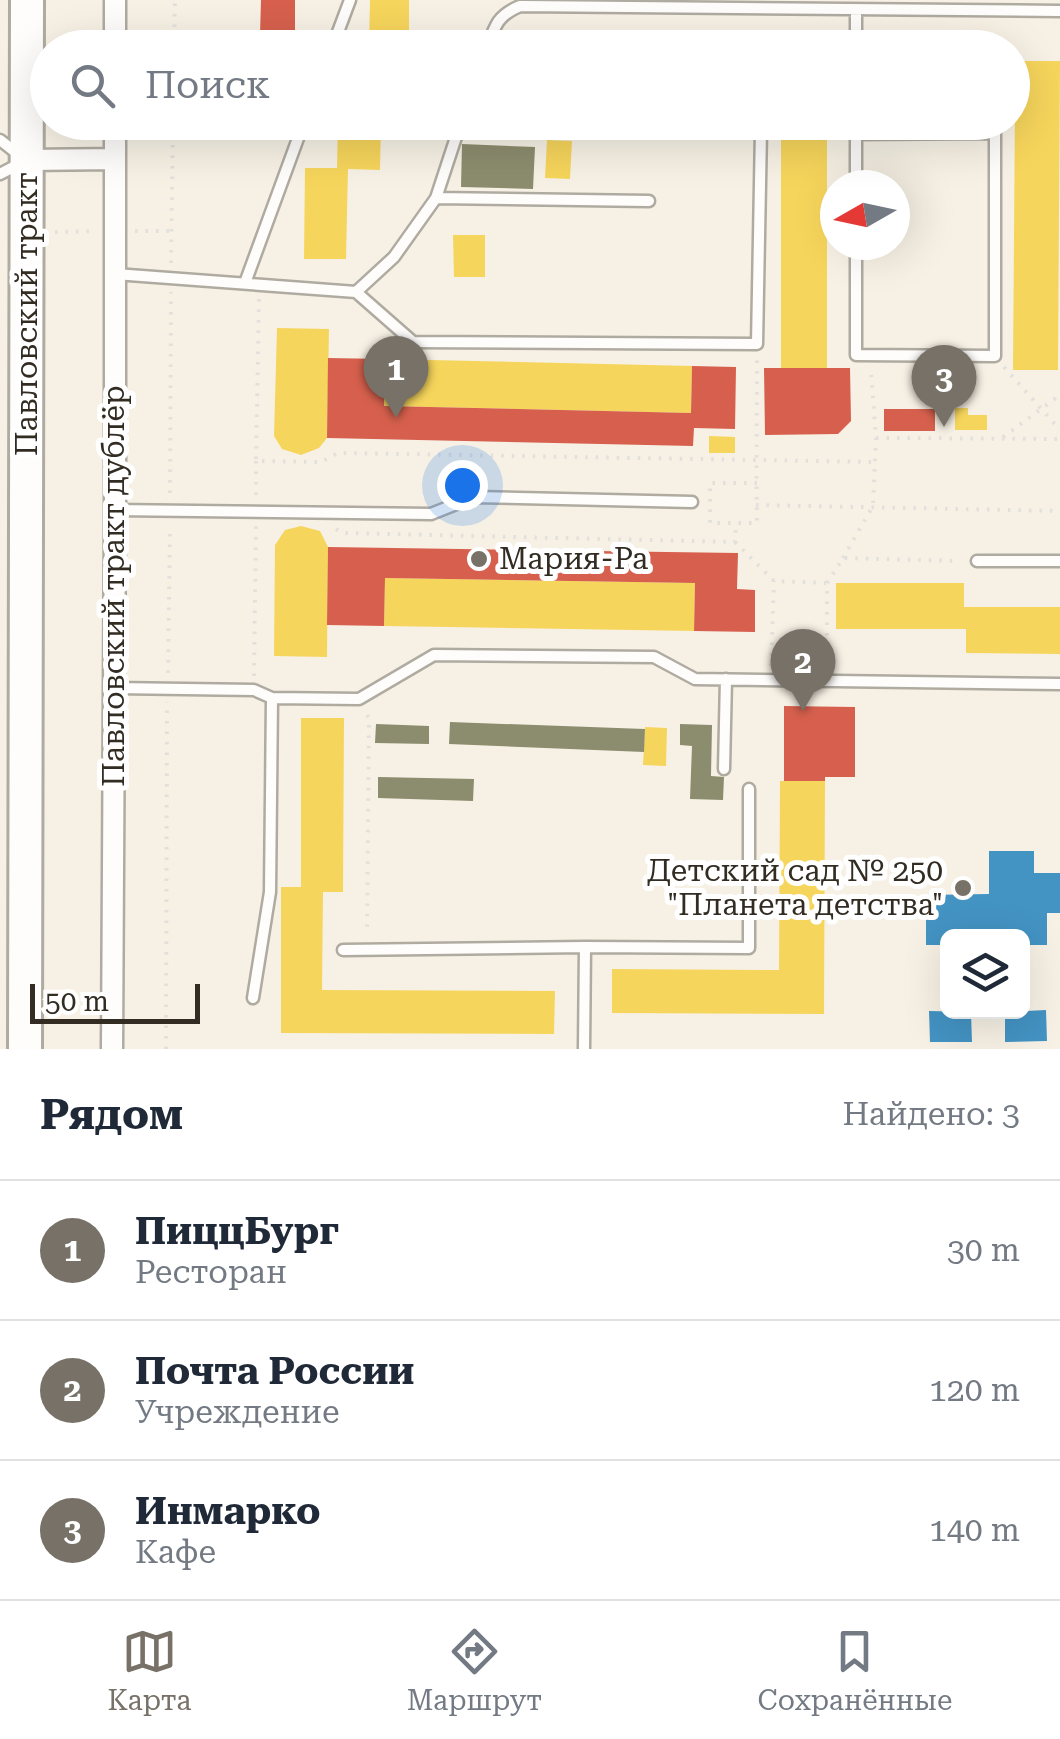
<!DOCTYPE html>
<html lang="ru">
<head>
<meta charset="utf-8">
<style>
	body { margin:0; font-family:"Roboto Serif",serif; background:#f2f2f3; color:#1f2937 }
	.controls { position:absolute; right:30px; bottom:30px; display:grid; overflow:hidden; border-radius:15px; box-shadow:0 10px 40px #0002 }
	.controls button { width:90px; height:90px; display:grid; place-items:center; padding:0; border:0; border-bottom:2px solid #e0e1e3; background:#fff; color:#1f2937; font:50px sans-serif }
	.compass { position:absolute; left:820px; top:170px; width:90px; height:90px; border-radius:50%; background:#fff; box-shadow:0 10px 40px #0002; rotate:261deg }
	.scale { position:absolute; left:30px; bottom:25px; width:170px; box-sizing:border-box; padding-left:10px; border:5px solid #322c23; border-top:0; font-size:28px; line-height:35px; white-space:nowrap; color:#322c23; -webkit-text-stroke:8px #fff; paint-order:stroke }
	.you { position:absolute; left:462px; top:485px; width:35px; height:35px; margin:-25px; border:8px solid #fff; border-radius:50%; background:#1a73e8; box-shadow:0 0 0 15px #1a73e833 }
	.badge { display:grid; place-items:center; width:65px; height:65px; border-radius:50%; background:#777167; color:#fff; font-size:32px; font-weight:700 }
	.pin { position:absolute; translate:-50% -82px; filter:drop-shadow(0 2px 5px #0008) }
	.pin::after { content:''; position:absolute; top:52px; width:35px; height:30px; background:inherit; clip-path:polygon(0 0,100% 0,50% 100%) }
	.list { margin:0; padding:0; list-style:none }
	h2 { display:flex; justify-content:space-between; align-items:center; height:130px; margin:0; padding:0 40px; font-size:42px }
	h2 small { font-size:32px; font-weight:400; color:#747a83 }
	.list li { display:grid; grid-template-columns:65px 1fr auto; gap:30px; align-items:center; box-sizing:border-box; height:140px; padding:0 40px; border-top:2px solid #e0e1e3 }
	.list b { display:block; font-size:38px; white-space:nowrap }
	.list p { margin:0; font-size:32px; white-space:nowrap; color:#747a83 }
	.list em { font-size:32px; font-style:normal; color:#747a83 }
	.icon { flex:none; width:55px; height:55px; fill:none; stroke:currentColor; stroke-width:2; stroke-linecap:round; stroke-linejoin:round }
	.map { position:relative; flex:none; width:1060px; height:1049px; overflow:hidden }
	.search { position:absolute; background:#fff; box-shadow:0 10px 40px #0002; left:30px; right:30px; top:30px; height:110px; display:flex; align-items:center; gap:25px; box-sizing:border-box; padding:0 35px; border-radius:55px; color:#747a83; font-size:38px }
	.sheet { height:550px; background:#fff }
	nav { display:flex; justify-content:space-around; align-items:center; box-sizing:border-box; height:140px; border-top:2px solid #e0e1e3; background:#fff; font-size:28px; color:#747a83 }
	nav a { display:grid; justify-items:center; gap:5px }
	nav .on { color:#777167 }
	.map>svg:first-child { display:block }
	.homes { fill:#f6d55c }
	.shops { fill:#d6604d }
	.schools { fill:#4393c3 }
	.industry { fill:#8c8c6e }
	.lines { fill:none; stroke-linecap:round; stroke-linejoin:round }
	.lane-casing { stroke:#b0aba1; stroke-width:15 }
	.street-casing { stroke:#b0aba1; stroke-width:25 }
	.primary-casing { stroke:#b0aba1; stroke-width:38 }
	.path { stroke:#e2e0dc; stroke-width:4; stroke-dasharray:2.5 8; stroke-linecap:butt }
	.lane { stroke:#fefdfb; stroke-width:10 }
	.street { stroke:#fefdfb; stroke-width:20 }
	.primary { stroke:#fefdfb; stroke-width:32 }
	.poi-dot { fill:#777167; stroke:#fff; stroke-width:4 }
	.labels { text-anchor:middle; stroke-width:10; stroke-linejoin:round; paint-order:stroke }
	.street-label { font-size:30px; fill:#322c23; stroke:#fff }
	.poi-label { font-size:30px; fill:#322c23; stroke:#fff; text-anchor:start }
</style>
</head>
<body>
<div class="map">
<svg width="1060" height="1049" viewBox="0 0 1060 1049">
	<rect width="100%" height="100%" fill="#f7f1e5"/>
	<!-- homes -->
	<path class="homes" d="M 370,0 L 409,0 L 409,48 L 369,48 Z
		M 1012,61 L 1060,61 L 1058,370 L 1013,370 L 1015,103 L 1012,103 Z
		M 338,122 L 381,122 L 380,170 L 348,169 L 346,259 L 304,259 L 305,168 L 337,168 Z
		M 781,122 L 827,122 L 827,368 L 781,368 Z
		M 547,140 L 572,141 L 570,179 L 545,178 Z
		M 453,235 L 485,235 L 485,277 L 454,277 Z
		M 277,328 L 329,329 L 327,438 L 319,448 L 301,455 L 282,449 L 274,436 Z
		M 385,359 L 692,366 L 691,413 L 384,406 Z
		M 955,408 L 968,408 L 968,415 L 987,415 L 987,430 L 955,430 Z
		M 709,436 L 735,437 L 735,453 L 709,453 Z
		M 301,526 L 320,531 L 328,547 L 327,657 L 274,656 L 275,545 L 285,530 Z
		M 385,578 L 695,583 L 694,631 L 384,626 Z
		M 836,583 L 964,583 L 964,607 L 1060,607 L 1060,654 L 966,653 L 966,629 L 836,629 Z
		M 301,718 L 344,718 L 343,892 L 323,892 L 322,990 L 555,991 L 554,1034 L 281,1033 L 281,887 L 301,887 Z
		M 645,727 L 667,728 L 666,766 L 643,765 Z
		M 780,781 L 825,781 L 824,1014 L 612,1013 L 612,969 L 779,970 Z"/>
	<!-- shops -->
	<path class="shops" d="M 261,0 L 295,0 L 295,35 L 260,35 Z
		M 328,358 L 385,359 L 384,406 L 691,413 L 692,366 L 736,367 L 735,429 L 694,428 L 693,446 L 327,438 Z
		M 764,368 L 850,368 L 851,421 L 838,434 L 765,435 Z
		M 884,409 L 935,409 L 935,431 L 884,431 Z
		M 328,547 L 738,553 L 737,589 L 755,590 L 755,632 L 694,631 L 695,583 L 385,578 L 384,626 L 327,625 Z
		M 784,706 L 855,707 L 855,777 L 825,777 L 825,781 L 784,781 Z"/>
	<!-- schools -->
	<path class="schools" d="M 989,851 L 1034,851 L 1034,873 L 1060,873 L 1060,913 L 1047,913 L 1047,945 L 1022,945 L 1022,936 L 948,936 L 948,945 L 926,945 L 926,895 L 989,894 Z
		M 1046,1010 L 1047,1041 L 1005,1042 L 1005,1012 Z
		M 929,1011 L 971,1012 L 972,1042 L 930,1042 Z"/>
	<!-- industry -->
	<path class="industry" d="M 462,144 L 535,147 L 533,189 L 461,187 Z
		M 450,722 L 645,729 L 644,752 L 449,744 Z
		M 376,724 L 429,726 L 429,744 L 375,743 Z
		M 680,724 L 712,725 L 711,776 L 724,777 L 723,800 L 690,799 L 692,746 L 680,745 Z
		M 378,777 L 474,779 L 473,801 L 378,798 Z"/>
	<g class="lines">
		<defs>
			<path id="lane" d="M 332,48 L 350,0
				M 487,48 C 495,25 498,15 520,6 L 1060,11
				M 856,48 L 856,10
				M 0,140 L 18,154
				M 0,174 L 21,163
				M 856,185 L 856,122
				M 436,198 L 649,201
				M 856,245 L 856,355 L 995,356 L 995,133 L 856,134
				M 115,274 L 356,292 L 394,257 L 436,198 L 461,122
				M 245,283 L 304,122
				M 356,292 L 413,342 L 757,344 L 761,130 L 461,125
				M 115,510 L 431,514 L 474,497 L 692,502
				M 977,561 L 1060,561
				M 115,688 L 254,690 L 272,698 L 359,699 L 434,655 L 654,657 L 695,679 L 1060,684
				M 724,769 L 726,679
				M 343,950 L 585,947
				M 253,998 L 270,892 L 272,698
				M 584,1049 L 585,947 L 749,948 L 749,789"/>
			<path id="street" d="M 115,48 L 115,0
				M 27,160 L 115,159
				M 112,1049 L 115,510 L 115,122"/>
			<path id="primary" d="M 25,1049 L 27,0"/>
		</defs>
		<!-- lane casing -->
		<use href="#lane" class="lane-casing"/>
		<!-- street casing -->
		<use href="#street" class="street-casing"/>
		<!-- primary casing -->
		<use href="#primary" class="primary-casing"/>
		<!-- path -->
		<path class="path" d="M 140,41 L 174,41
			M 74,48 L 74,41 L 93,41
			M 174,48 L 175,0
			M 135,231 L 170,231
			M 55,232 L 95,231
			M 171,263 L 173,122
			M 259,299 L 256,461 L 321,462 L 338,453 L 876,462
			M 1004,367 L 1060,430
			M 1003,437 L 1060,395
			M 876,438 L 1060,439
			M 256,461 L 256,496
			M 757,483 L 710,483 L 710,523 L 757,523 C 756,468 757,414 757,359
			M 170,493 L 171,292
			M 756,505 L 1060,511
			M 336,529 L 343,533 L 735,542 L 736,523
			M 735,542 L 774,581 L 827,583
			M 843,558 L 873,506 L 876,438 L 871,371
			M 771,666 L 774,581
			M 827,667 L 827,583 L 843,558 L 960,561
			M 168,673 L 170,527
			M 254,676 L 256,525
			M 367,715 L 369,718 L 367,935
			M 166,1049 L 167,702"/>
		<!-- lane -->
		<use href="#lane" class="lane"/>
		<!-- street -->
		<use href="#street" class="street"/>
		<!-- primary -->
		<use href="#primary" class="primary"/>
	</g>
	<!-- markers -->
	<g class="poi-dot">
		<circle cx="479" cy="559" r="10"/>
		<circle cx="963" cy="888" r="10"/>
	</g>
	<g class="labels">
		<!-- street labels -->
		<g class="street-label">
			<text transform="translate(27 314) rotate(-90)" y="10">Павловский тракт</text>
			<text transform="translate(114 586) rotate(-90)" y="10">Павловский тракт дублёр</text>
		</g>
		<!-- poi labels -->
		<g class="poi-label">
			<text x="499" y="569">Мария-Ра</text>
			<text x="943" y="881" text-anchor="end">Детский сад № 250<tspan x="943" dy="34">"Планета детства"</tspan></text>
		</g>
	</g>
</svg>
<div class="controls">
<button><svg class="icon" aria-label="layers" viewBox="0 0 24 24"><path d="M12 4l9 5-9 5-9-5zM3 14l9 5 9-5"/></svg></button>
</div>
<svg class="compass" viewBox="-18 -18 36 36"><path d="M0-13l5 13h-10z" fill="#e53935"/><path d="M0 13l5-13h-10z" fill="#747a83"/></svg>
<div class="scale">50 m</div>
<div class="you"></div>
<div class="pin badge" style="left:396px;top:418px">1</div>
<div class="pin badge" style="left:803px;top:711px">2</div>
<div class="pin badge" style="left:944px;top:427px">3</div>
<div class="search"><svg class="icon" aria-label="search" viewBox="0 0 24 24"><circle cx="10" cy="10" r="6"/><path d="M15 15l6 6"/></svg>Поиск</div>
</div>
<section class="sheet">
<h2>Рядом<small>Найдено: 3</small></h2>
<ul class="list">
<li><span class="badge">1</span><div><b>ПиццБург</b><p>Ресторан</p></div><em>30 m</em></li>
<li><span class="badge">2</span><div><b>Почта России</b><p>Учреждение</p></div><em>120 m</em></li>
<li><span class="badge">3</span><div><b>Инмарко</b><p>Кафе</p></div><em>140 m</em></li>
</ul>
</section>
<nav>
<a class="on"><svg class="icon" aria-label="map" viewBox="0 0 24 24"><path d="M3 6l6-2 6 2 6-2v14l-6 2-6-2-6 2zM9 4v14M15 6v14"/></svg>Карта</a>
<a><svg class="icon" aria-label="directions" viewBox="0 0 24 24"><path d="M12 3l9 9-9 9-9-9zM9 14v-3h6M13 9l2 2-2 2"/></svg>Маршрут</a>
<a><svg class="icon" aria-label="saved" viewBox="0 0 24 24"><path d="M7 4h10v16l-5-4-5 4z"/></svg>Сохранённые</a>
</nav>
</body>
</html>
